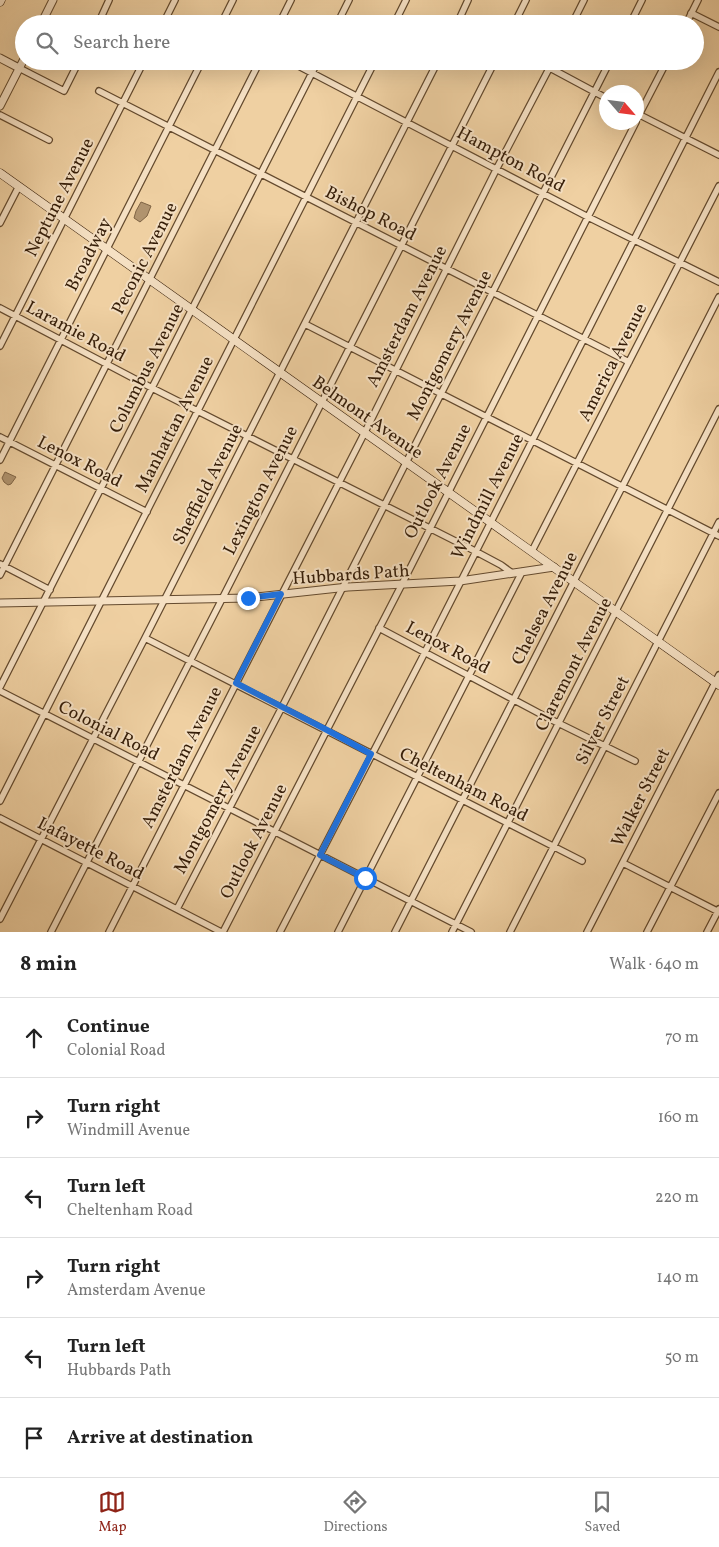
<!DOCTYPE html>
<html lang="en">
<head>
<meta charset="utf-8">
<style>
	body { margin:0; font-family:Vollkorn,serif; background:#f2f2f2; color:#222 }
	.compass { position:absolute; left:599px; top:85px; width:45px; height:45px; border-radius:50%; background:#fff; box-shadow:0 5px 20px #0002; rotate:118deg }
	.stop { position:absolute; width:15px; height:15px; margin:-11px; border:4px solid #1a73e8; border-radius:50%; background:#fff }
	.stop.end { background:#1a73e8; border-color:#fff; box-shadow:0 1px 5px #0008 }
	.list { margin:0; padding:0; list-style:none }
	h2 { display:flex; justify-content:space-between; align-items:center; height:65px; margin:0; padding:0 20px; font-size:21px }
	h2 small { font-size:16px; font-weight:400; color:#767676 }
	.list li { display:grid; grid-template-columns:32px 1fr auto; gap:15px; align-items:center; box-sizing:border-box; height:80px; padding:0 20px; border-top:1px solid #e0e0e0 }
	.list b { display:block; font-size:19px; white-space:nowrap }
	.list p { margin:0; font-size:16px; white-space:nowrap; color:#767676 }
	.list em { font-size:16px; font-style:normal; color:#767676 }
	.icon { flex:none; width:28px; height:28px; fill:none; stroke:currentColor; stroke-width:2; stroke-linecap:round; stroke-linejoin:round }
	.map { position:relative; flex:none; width:719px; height:932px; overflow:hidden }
	.search { position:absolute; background:#fff; box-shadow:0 5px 20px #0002; left:15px; right:15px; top:15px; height:55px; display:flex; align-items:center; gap:12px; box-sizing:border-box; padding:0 18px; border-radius:28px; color:#767676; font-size:19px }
	.sheet { height:545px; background:#fff }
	nav { display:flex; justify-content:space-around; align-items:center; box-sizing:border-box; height:70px; border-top:1px solid #e0e0e0; background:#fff; font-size:14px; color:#767676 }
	nav a { display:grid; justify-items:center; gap:2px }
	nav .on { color:#8f2418 }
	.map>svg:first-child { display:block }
	.water { fill:#b0936e; stroke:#7f6445 }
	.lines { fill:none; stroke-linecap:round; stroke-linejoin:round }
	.minor-casing { stroke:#644a2e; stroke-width:8 }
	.tertiary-casing { stroke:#644a2e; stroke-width:9 }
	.secondary-casing { stroke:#351d08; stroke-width:9 }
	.minor { stroke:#f5e0c3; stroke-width:5.5 }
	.tertiary { stroke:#f5e0c3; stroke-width:7 }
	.secondary { stroke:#f5e0c3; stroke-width:8 }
	.route { stroke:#1a73e8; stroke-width:6 }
	.labels { text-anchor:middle; stroke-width:4; stroke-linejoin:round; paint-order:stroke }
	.street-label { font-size:18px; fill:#351d08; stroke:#f5e0c3 }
</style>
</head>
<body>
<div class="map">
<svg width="719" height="932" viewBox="0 0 719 932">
	<rect width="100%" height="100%" fill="#efd0a2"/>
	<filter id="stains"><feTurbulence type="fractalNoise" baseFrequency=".004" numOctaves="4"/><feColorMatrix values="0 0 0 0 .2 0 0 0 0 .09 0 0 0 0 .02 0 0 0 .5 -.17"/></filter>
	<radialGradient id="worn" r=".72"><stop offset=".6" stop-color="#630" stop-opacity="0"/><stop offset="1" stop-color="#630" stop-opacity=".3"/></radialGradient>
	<!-- water -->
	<path class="water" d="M 141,202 L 151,206 L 147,216 L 140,222 L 134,218 L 136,211 Z
		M 5,472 L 16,477 L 11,484 L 8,485 L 4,482 L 2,478 Z"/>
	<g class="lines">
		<defs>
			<path id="minor" d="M 691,13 L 719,27
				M 459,20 L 465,24
				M 98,24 L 109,0
				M 163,24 L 175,0
				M 221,24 L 233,0
				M 279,24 L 291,0
				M 337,24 L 349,0
				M 394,24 L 406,0
				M 457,24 L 468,0
				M 514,24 L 526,0
				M 572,24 L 584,0
				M 630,24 L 642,0
				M 686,24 L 698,0
				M 289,61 L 588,217 L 719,282
				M 537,61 L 606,98
				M 19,68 L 64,91 L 79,61
				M 99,91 L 629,362
				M 636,113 L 719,155
				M 0,115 L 49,140
				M 638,117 L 667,61
				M 0,223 L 19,186
				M 0,308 L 152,388 L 471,549 L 501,565 L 512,573
				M 305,324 L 719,536
				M 0,346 L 144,61
				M 0,437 L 147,512
				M 0,460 L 202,61
				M 532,551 L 719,186
				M 0,564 L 50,590
				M 0,575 L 260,61
				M 379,628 L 550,719 L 635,761
				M 145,638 L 582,861
				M 0,687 L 318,61
				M 0,691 L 471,932
				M 0,801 L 375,61
				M 0,818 L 221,932
				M 623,863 L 719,912
				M 177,909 L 282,707 L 610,61
				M 0,919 L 145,638 L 438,61
				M 51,932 L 222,599 L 495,61
				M 109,932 L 367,428 L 497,168 L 553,61
				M 223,932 L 400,588 L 636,122
				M 280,932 L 422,658 L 719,72
				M 338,932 L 522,572
				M 395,932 L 719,297
				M 452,932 L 719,409
				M 510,932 L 719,522
				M 587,932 L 719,675
				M 647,932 L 719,793
				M 707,932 L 719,909"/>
			<path id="tertiary" d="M 41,24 L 53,0
				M 0,58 L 19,68
				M 0,106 L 24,59
				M 0,603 L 248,598 L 348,587 L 460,581 L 554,567"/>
			<path id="secondary" d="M 0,2 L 1,0
				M 0,173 L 719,685"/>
		</defs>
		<!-- minor casing -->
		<use href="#minor" class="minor-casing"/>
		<!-- tertiary casing -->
		<use href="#tertiary" class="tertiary-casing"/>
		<!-- secondary casing -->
		<use href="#secondary" class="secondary-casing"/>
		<!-- minor -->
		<use href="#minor" class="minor"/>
		<!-- tertiary -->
		<use href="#tertiary" class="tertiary"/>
		<!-- secondary -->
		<use href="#secondary" class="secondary"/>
	</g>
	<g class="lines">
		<!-- route -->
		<path class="route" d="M 248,598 L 281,594 L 236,683 L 327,730 L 371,754 L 320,855 L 365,878"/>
	</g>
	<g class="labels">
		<!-- street labels -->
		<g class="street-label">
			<text transform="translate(511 159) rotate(28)" y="6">Hampton Road</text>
			<text transform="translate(59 197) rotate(-63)" y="6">Neptune Avenue</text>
			<text transform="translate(371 213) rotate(27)" y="6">Bishop Road</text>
			<text transform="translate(88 254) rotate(-63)" y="6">Broadway</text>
			<text transform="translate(144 258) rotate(-63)" y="6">Peconic Avenue</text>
			<text transform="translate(406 316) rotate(-63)" y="6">Amsterdam Avenue</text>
			<text transform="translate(76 331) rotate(28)" y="6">Laramie Road</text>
			<text transform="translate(449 345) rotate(-63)" y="6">Montgomery Avenue</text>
			<text transform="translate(612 362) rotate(-63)" y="6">America Avenue</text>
			<text transform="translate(146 368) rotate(-63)" y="6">Columbus Avenue</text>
			<text transform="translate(368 417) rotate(35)" y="6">Belmont Avenue</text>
			<text transform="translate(174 424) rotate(-63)" y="6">Manhattan Avenue</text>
			<text transform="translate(80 461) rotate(27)" y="6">Lenox Road</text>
			<text transform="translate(437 481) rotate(-63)" y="6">Outlook Avenue</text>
			<text transform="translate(207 484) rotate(-63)" y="6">Sheffield Avenue</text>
			<text transform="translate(260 490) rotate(-63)" y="6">Lexington Avenue</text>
			<text transform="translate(487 496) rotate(-63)" y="6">Windmill Avenue</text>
			<text transform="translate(351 574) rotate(-4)" y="6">Hubbards Path</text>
			<text transform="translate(544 608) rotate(-63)" y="6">Chelsea Avenue</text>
			<text transform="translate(448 647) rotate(28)" y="6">Lenox Road</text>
			<text transform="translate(573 664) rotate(-63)" y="6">Claremont Avenue</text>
			<text transform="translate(602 720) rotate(-63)" y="6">Silver Street</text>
			<text transform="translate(109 730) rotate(27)" y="6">Colonial Road</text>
			<text transform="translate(181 757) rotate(-63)" y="6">Amsterdam Avenue</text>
			<text transform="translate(464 784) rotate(27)" y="6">Cheltenham Road</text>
			<text transform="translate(640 797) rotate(-63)" y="6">Walker Street</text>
			<text transform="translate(217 799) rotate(-62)" y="6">Montgomery Avenue</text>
			<text transform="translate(253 841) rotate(-63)" y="6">Outlook Avenue</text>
			<text transform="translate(91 848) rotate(27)" y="6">Lafayette Road</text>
		</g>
	</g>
	<rect width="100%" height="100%" filter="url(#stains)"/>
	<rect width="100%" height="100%" fill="url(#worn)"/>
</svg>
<svg class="compass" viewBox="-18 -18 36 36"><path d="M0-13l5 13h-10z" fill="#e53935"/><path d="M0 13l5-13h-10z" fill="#767676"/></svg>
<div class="stop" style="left:365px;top:878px"></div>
<div class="stop end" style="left:248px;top:598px"></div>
<div class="search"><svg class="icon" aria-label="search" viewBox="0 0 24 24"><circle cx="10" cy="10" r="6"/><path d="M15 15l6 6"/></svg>Search here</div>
</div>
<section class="sheet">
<h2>8 min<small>Walk · 640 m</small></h2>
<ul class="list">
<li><svg class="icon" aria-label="ahead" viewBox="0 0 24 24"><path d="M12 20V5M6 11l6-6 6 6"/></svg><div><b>Continue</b><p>Colonial Road</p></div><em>70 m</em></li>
<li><svg class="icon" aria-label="right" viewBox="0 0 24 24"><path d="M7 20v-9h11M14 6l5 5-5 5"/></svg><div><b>Turn right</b><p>Windmill Avenue</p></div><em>160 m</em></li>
<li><svg class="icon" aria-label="left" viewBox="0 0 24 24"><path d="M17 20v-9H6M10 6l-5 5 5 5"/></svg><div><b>Turn left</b><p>Cheltenham Road</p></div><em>220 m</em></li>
<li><svg class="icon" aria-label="right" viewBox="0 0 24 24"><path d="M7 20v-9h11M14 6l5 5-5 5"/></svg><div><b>Turn right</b><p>Amsterdam Avenue</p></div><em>140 m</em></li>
<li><svg class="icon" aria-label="left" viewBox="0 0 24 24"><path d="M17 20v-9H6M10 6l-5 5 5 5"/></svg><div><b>Turn left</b><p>Hubbards Path</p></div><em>50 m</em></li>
<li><svg class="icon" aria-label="arrive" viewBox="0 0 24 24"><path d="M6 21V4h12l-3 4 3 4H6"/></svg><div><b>Arrive at destination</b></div></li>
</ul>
</section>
<nav>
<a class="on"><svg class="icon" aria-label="map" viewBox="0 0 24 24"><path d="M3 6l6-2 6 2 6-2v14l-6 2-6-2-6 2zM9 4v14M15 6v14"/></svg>Map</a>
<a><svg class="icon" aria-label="directions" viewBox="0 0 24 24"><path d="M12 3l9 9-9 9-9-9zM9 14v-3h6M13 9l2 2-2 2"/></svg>Directions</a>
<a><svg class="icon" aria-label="saved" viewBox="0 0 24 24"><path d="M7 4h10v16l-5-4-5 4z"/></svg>Saved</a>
</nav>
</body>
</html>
